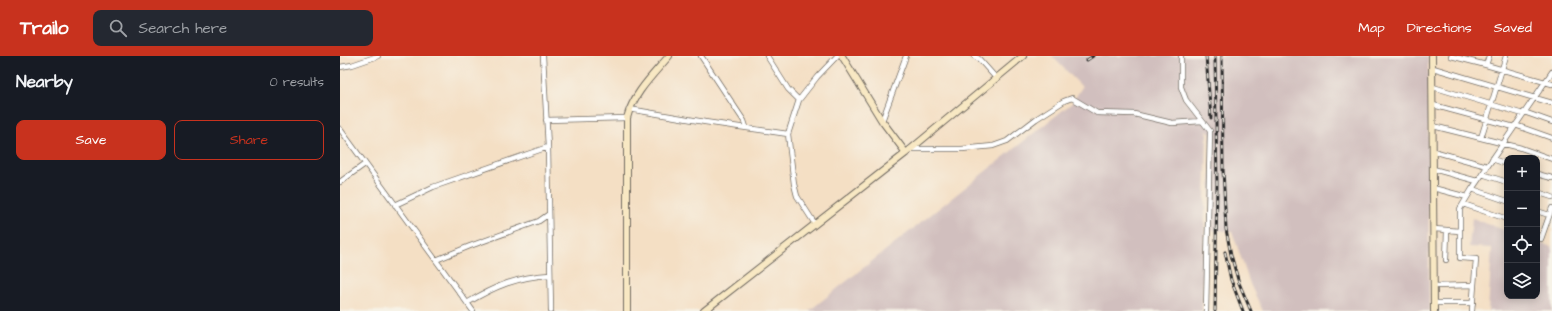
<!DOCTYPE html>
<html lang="en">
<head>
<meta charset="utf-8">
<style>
	body { margin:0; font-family:"Architects Daughter",sans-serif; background:#242831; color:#f1f3f6 }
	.controls { position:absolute; right:12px; bottom:12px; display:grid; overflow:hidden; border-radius:8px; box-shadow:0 2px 10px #0003 }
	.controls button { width:36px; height:36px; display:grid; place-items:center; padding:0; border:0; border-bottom:1px solid #363941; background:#171b24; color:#f1f3f6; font:20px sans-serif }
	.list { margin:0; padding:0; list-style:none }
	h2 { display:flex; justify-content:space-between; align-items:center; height:52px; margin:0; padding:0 16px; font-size:17px }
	h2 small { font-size:13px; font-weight:400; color:#9ea1a6 }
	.actions { display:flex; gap:8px; padding:12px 16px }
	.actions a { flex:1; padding:9px 0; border:1px solid #c8321e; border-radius:8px; text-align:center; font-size:14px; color:#c8321e }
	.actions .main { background:#c8321e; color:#fff }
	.icon { flex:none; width:22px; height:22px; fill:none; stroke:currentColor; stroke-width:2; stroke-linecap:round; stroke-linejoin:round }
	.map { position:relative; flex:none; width:1212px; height:255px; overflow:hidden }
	header { display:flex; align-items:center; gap:24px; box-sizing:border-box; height:56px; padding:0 20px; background:#c8321e; color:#fff }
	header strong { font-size:19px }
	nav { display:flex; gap:22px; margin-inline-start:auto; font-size:14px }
	.search { width:280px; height:36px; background:#242831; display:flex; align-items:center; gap:10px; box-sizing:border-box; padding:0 14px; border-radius:8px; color:#9ea1a6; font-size:15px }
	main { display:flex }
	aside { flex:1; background:#171b24 }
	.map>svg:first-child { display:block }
	.industrial { fill:#d1bfbe }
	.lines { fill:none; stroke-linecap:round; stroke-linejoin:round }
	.street-casing { stroke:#716a61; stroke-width:6 }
	.secondary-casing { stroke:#716a61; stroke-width:8 }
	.street { stroke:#fff; stroke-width:4.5 }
	.secondary { stroke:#f8e8c3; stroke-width:6 }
	.rail-casing { stroke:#2b2b2b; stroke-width:3 }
	.rail { stroke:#f7f3e8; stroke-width:1.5; stroke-dasharray:4.5; stroke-linecap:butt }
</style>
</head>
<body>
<header>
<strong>Trailo</strong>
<div class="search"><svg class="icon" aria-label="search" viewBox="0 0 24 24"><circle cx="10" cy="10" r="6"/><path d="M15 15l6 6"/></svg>Search here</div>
<nav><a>Map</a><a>Directions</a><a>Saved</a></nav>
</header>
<main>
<aside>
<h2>Nearby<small>0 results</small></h2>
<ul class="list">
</ul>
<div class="actions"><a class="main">Save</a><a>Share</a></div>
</aside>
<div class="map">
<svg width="1212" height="255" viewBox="0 0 1212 255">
	<rect width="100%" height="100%" fill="#f7f3e8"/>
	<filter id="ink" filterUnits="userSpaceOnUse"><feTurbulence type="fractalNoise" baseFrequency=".025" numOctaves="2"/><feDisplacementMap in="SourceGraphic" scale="8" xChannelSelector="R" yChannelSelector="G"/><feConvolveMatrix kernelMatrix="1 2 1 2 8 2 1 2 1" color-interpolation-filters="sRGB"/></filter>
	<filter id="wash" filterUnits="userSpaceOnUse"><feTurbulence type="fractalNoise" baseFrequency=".012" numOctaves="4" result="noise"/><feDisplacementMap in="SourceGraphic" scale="16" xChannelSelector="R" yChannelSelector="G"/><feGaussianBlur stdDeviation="0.9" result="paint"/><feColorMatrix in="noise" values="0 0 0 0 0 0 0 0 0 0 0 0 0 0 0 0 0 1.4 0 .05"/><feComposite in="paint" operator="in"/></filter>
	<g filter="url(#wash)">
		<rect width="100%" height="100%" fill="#f4dfc4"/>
		<!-- industrial -->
		<path class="industrial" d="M 712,0 L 1088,0 L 1089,255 L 923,255 L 910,228 L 892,175 L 870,174 L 871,77 L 867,75 L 862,255 L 469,255 L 732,47 L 742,31 Z
			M 1132,162 L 1167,175 L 1167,240 L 1197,240 L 1197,186 L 1212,191 L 1212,255 L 1148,255 L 1152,192 L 1129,191 Z"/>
	</g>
	<g filter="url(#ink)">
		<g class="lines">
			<defs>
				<path id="street" d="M 203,0 L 208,91 L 211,255
					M 361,0 L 404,65 L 406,71
					M 427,0 L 448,33 L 459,44
					M 634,0 L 639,3 L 656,22
					M 841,0 L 841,31 L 846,44 L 870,75 L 866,255
					M 1111,0 L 1146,9 L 1149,0
					M 1146,9 L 1212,28
					M 0,11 L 12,9 L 38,0
					M 1093,12 L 1212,47
					M 1093,31 L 1183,58
					M 1093,49 L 1174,71
					M 289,53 L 365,66 L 448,78
					M 1184,56 L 1212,66
					M 206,64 L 287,62
					M 542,65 L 566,0
					M 1175,69 L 1212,82
					M 1093,70 L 1181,92 L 1212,103
					M 0,73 L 133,255
					M 1141,82 L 1166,0
					M 570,93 L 622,93 L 653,90 L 667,85 L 696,63 L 724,45 L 732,42 L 757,57 L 794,58 L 832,67 L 862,65
					M 1093,95 L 1147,110
					M 1152,103 L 1167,108
					M 1093,113 L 1137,125
					M 1142,118 L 1167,126
					M 1197,118 L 1212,122
					M 0,126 L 25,108
					M 1093,132 L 1127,141
					M 1132,133 L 1167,145
					M 1197,136 L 1212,141
					M 1123,148 L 1167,163
					M 55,149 L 93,131 L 208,91
					M 1197,155 L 1209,159
					M 475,168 L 457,140 L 454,128 L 448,78 L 459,44 L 477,21 L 497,0
					M 1094,173 L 1120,175
					M 1201,183 L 1212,152
					M 96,204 L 130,190 L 199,165 L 209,158
					M 1106,204 L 1107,175
					M 1094,230 L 1134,229
					M 127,247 C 155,230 177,221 210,219
					M 1094,247 L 1133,247
					M 1132,255 L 1136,203 L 1120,202 L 1120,153 L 1132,133 L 1212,16"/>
				<path id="secondary" d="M 502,0 L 542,65 L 566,97
					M 1092,0 L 1094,255
					M 287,255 L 287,62 C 293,38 313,19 329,0
					M 364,255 L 566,97 L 683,0"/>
			</defs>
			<!-- street casing -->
			<use href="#street" class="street-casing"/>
			<!-- secondary casing -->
			<use href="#secondary" class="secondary-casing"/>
			<!-- street -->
			<use href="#street" class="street"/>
			<!-- secondary -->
			<use href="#secondary" class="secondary"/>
			<defs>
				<path id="rail" d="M 866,0 L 871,62
					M 882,0 L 883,113 L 886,173 L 891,199 L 899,227 L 911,255
					M 747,4 L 753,0
					M 885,196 L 891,224 L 903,255
					M 875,255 L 877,129 L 875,0"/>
			</defs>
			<!-- rail casing -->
			<use href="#rail" class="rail-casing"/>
			<!-- rail -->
			<use href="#rail" class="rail"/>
		</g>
	</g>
</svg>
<div class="controls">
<button>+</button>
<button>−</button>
<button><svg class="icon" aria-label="locate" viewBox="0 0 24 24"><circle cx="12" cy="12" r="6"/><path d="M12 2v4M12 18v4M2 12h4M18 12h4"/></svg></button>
<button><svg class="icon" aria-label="layers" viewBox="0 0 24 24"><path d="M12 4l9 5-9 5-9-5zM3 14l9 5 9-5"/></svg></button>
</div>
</div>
</main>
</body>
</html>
